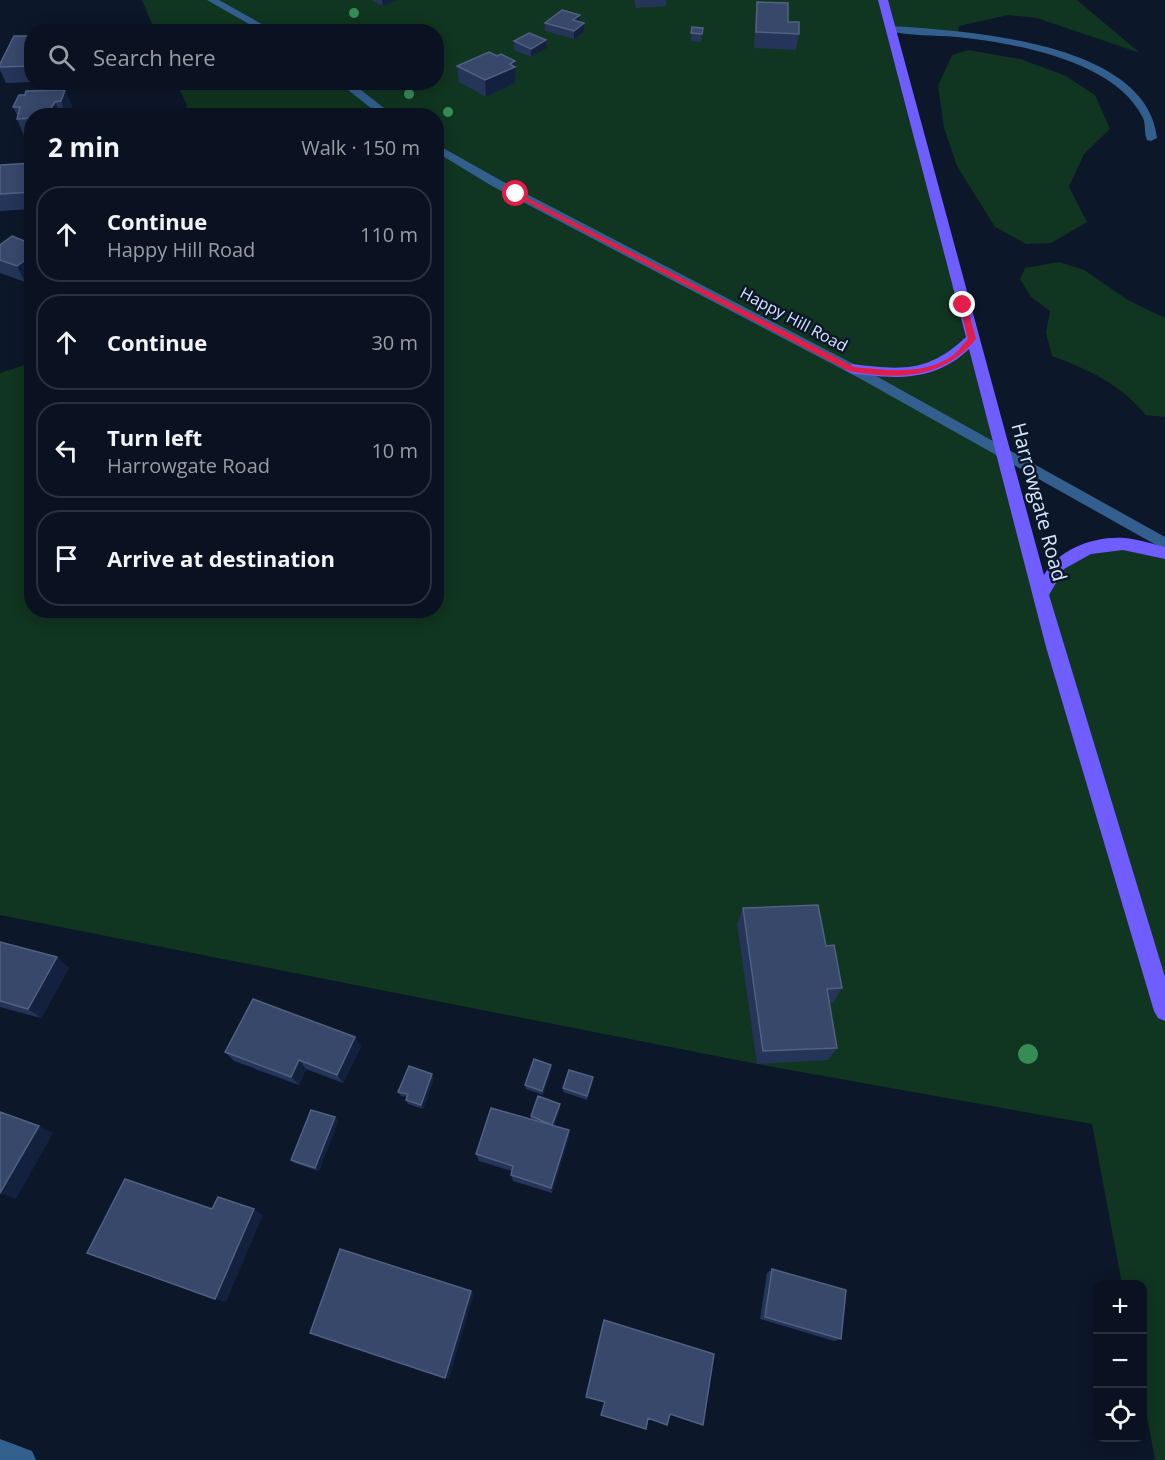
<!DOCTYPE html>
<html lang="en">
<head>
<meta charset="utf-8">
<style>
	body { margin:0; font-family:"Open Sans",sans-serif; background:#181f2d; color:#f1f3f6 }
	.controls { position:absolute; right:18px; bottom:18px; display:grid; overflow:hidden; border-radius:12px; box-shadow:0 3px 15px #0003 }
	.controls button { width:54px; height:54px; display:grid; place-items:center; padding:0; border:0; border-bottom:2px solid #2a313e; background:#0a1120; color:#f1f3f6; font:30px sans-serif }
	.stop { position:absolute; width:18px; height:18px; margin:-14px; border:4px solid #e11d48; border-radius:50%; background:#fff }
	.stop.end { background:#e11d48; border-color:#fff; box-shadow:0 2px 6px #0008 }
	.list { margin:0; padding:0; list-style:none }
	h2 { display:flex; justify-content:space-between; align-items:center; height:78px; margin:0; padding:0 24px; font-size:26px }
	h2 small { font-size:20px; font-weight:400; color:#999da5 }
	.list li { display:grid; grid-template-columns:39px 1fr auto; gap:18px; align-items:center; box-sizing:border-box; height:96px; margin:0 12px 12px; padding:0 12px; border:2px solid #2a313e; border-radius:24px }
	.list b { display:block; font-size:22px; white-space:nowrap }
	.list p { margin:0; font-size:20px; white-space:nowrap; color:#999da5 }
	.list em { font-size:20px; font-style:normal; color:#999da5 }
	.icon { flex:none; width:33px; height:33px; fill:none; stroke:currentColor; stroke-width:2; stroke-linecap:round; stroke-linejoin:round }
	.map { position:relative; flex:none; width:1165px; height:1460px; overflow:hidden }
	.search { position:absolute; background:#0a1120; box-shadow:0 3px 15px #0003; left:24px; top:24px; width:420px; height:66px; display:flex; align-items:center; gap:15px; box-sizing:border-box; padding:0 21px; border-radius:24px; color:#999da5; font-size:22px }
	.panel { position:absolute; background:#0a1120; box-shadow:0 3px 15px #0003; left:24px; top:108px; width:420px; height:510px; border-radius:24px }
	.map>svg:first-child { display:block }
	.green { fill:#103520 }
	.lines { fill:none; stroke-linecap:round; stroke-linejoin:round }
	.minor { fill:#335f8e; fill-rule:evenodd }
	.major { fill:#6f5dff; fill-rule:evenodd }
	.tree { fill:#358d55 }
	.wall { fill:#243559 }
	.shaded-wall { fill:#13213f }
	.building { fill:#37486b; stroke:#506182; stroke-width:1.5 }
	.route { fill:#e11d48 }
	.labels { text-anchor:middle; stroke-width:5; stroke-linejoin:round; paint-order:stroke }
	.far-street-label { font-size:16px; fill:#d6e7ff; stroke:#0d172a }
	.street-label { font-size:20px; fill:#d6e7ff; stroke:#0d172a }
</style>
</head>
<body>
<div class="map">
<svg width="1165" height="1460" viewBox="0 0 1165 1460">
	<rect width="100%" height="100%" fill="#0d172a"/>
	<!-- green -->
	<path class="green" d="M 142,0 L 1077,0 L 1140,53 L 1037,18 L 1008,15 L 959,26 L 958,33 L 892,29 L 1041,594 L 1058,565 L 1088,548 L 1123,544 L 1165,553 L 1165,1460 L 1155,1460 L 1143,1394 L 1142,1284 L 1122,1284 L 1092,1124 L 757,1064 L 0,915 L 0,373 L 31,363 L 32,610 L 436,610 L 436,116 L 182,115 L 187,106 L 177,83 L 436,82 L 436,32 L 155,31 Z
		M 968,50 L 1020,59 L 1064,75 L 1095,95 L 1110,129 L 1084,154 L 1069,187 L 1087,222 L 1051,243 L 1026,244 L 995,227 L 957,166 L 944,128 L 938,86 L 952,55 Z
		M 1059,262 L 1084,270 L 1128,300 L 1165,318 L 1165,417 L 1146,415 C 1120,384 1090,370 1052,356 L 1046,333 L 1050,311 L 1031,297 L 1020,279 L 1025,268 Z"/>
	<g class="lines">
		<!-- minor -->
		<path class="minor" d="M 207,0 L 219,0 L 276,32 L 263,32 Z
			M 892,26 C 965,31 1147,41 1157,138 L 1151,141 L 1147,140 C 1144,134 1146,125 1143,118 C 1115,60 1014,43 957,37 C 934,35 910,36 888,31 L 888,27 Z
			M 338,82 L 351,82 L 394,116 L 381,116 Z
			M 436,144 L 500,180 L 869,372 L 1165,537 L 1165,550 L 859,378 L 492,186 L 436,152 Z
			M 0,1439 L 32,1451 L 36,1460 L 0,1460 Z"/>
		<!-- major -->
		<path class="major" d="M 878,0 L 888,0 L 1044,575 C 1059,549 1094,536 1124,538 C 1138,539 1152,544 1165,547 L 1165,559 L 1123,550 L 1091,554 L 1064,569 L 1049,595 L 1165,977 L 1165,1021 L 1158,1018 L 1154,1011 L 1046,647 L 969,349 C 940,377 905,380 867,375 C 859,374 850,375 845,369 L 852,364 C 901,370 928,373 966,337 Z"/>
	</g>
	<!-- trees -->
	<g class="tree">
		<circle cx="354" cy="13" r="5"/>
		<circle cx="409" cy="94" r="5"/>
		<circle cx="448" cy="112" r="5"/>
		<circle cx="1028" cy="1054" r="10"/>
	</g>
	<!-- wall -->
	<path class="wall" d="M 371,0 L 396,0 L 383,6 Z
		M 634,0 L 666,0 L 666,6 L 636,8 Z
		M 757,2 L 788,22 L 799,34 L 796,50 L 754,48 L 755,18 Z
		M 580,15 L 580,22 L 584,23 L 584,32 L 574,39 L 545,31 L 545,23 Z
		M 692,27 L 703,28 L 701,42 L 691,41 Z
		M 32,36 L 32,82 L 6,83 L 0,70 L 0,64 Z
		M 546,40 L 547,48 L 531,57 L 514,50 L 514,41 Z
		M 497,56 L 515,61 L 516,78 L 515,78 L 515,83 L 486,97 L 459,82 L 457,66 Z
		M 65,90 L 72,107 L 68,116 L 32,116 L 32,135 L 24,136 L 17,119 L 18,117 L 13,107 Z
		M 32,163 L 32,209 L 0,211 L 0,165 Z
		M 32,244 L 32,278 L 25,282 L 0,273 L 0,245 Z
		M 743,908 L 826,946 L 842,988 L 833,1003 L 829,1003 L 837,1048 L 828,1060 L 757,1064 L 737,924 Z
		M 0,942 L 69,968 L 41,1018 L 0,1007 Z
		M 361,1046 L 343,1083 L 306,1069 L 299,1085 L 234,1061 L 225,1052 Z
		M 551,1065 L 551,1069 L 543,1095 L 526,1089 L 525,1085 Z
		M 593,1077 L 593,1081 L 587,1100 L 563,1092 L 563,1088 Z
		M 434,1078 L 423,1109 L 408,1104 L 406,1100 L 407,1097 L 401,1096 L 398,1092 Z
		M 560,1108 L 554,1126 L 569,1137 L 552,1193 L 513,1181 L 511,1175 L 512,1171 L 479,1161 L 476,1154 L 531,1119 L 531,1116 Z
		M 335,1117 L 338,1121 L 319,1171 L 294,1163 L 291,1160 Z
		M 772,1269 L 841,1339 L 834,1341 L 760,1319 L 767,1273 Z"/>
	<!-- shaded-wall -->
	<path class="shaded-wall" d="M 382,0 L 396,0 L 383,6 Z
		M 580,15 L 580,23 L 573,20 Z
		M 584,23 L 584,32 L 574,39 L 574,31 Z
		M 546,40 L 547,48 L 531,57 L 531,49 Z
		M 32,51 L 32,66 L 27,61 Z
		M 515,61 L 516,78 L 515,78 L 515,83 L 486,97 L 485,80 L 510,64 Z
		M 65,90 L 72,107 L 68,116 L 66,116 L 61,101 Z
		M 55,102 L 61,116 L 46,116 Z
		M 32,255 L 32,278 L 25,282 L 17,266 Z
		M 57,957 L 69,968 L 41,1018 L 28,1009 Z
		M 355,1037 L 361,1046 L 343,1083 L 337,1075 Z
		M 299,1060 L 306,1069 L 299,1085 L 291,1077 Z
		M 551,1065 L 551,1069 L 543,1095 L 542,1091 Z
		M 432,1074 L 434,1078 L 423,1109 L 421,1105 Z
		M 593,1077 L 593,1081 L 587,1100 L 587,1096 Z
		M 560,1104 L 560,1108 L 553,1129 L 552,1125 Z
		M 335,1117 L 338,1121 L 319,1171 L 315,1168 Z
		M 39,1126 L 53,1133 L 16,1199 L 0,1193 Z
		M 569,1130 L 569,1137 L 552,1193 L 551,1188 Z
		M 254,1209 L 263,1215 L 226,1302 L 215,1299 Z
		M 471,1291 L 474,1294 L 449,1379 L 445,1378 Z"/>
	<!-- building -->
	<path class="building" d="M 757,2 L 788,3 L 788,22 L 799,22 L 799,34 L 756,32 Z
		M 562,10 L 580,15 L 573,20 L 584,23 L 574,31 L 545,23 Z
		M 692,27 L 703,28 L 702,34 L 691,33 Z
		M 529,33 L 546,40 L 531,49 L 514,41 Z
		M 14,36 L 32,36 L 32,51 L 27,61 L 32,61 L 32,66 L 0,67 L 0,64 Z
		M 489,52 L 497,56 L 501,54 L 515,61 L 510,64 L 515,67 L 485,80 L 457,66 Z
		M 65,90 L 61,101 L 55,102 L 46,116 L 32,116 L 32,118 L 17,119 L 20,107 L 13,107 L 19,95 L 25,95 L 26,91 Z
		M 32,163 L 32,192 L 0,194 L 0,165 Z
		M 12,236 L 32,244 L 32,255 L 17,266 L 0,260 L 0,245 Z
		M 818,905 L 826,946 L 834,945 L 842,988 L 827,989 L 837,1048 L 763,1051 L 743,908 Z
		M 0,942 L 57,957 L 28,1009 L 0,1001 Z
		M 253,999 L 355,1037 L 337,1075 L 299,1060 L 291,1077 L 225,1052 Z
		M 534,1059 L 551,1065 L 542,1091 L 525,1085 Z
		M 409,1066 L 432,1074 L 421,1105 L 406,1100 L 408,1094 L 398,1092 Z
		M 569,1070 L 593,1077 L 587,1096 L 563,1088 Z
		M 538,1096 L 560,1104 L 552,1125 L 531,1116 Z
		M 491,1108 L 569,1130 L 551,1188 L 511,1175 L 513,1166 L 476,1154 Z
		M 311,1110 L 335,1117 L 315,1168 L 291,1160 Z
		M 0,1112 L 39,1126 L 0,1193 Z
		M 125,1179 L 212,1209 L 218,1197 L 254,1209 L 215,1299 L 87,1253 Z
		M 340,1249 L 471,1291 L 445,1378 L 310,1333 Z
		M 772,1269 L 846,1290 L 841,1339 L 765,1317 Z
		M 604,1320 L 714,1354 L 703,1425 L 670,1414 L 667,1425 L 648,1418 L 646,1429 L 601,1415 L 605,1402 L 586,1397 Z"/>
	<!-- route -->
	<path class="route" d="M 516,192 L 854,367 C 886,370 923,376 952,356 C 958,352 963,344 968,339 L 960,305 L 963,303 L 967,305 L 976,339 C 943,379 897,380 849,371 L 514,195 Z"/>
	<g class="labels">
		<!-- far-street labels -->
		<g class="far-street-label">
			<text transform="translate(794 319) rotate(28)" y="6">Happy Hill Road</text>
		</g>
		<!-- street labels -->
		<g class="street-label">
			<text transform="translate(1039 502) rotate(75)" y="7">Harrowgate Road</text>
		</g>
	</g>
</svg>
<div class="controls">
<button>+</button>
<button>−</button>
<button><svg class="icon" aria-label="locate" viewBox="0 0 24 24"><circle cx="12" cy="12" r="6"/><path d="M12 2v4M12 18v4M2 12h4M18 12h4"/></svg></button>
</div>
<div class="stop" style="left:516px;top:194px"></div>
<div class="stop end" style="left:963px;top:305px"></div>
<div class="search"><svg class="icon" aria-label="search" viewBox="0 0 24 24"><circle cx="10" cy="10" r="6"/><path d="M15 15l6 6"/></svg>Search here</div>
<section class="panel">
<h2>2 min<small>Walk · 150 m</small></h2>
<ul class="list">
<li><svg class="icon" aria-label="ahead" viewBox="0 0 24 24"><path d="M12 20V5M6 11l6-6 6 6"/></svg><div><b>Continue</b><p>Happy Hill Road</p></div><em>110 m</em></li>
<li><svg class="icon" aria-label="ahead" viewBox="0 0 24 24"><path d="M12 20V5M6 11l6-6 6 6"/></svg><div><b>Continue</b></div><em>30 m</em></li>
<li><svg class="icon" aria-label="left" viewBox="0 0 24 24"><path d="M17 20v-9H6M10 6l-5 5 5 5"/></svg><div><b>Turn left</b><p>Harrowgate Road</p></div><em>10 m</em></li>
<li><svg class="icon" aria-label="arrive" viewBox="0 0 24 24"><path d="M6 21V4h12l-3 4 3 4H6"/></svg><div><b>Arrive at destination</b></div></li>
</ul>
</section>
</div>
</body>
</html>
